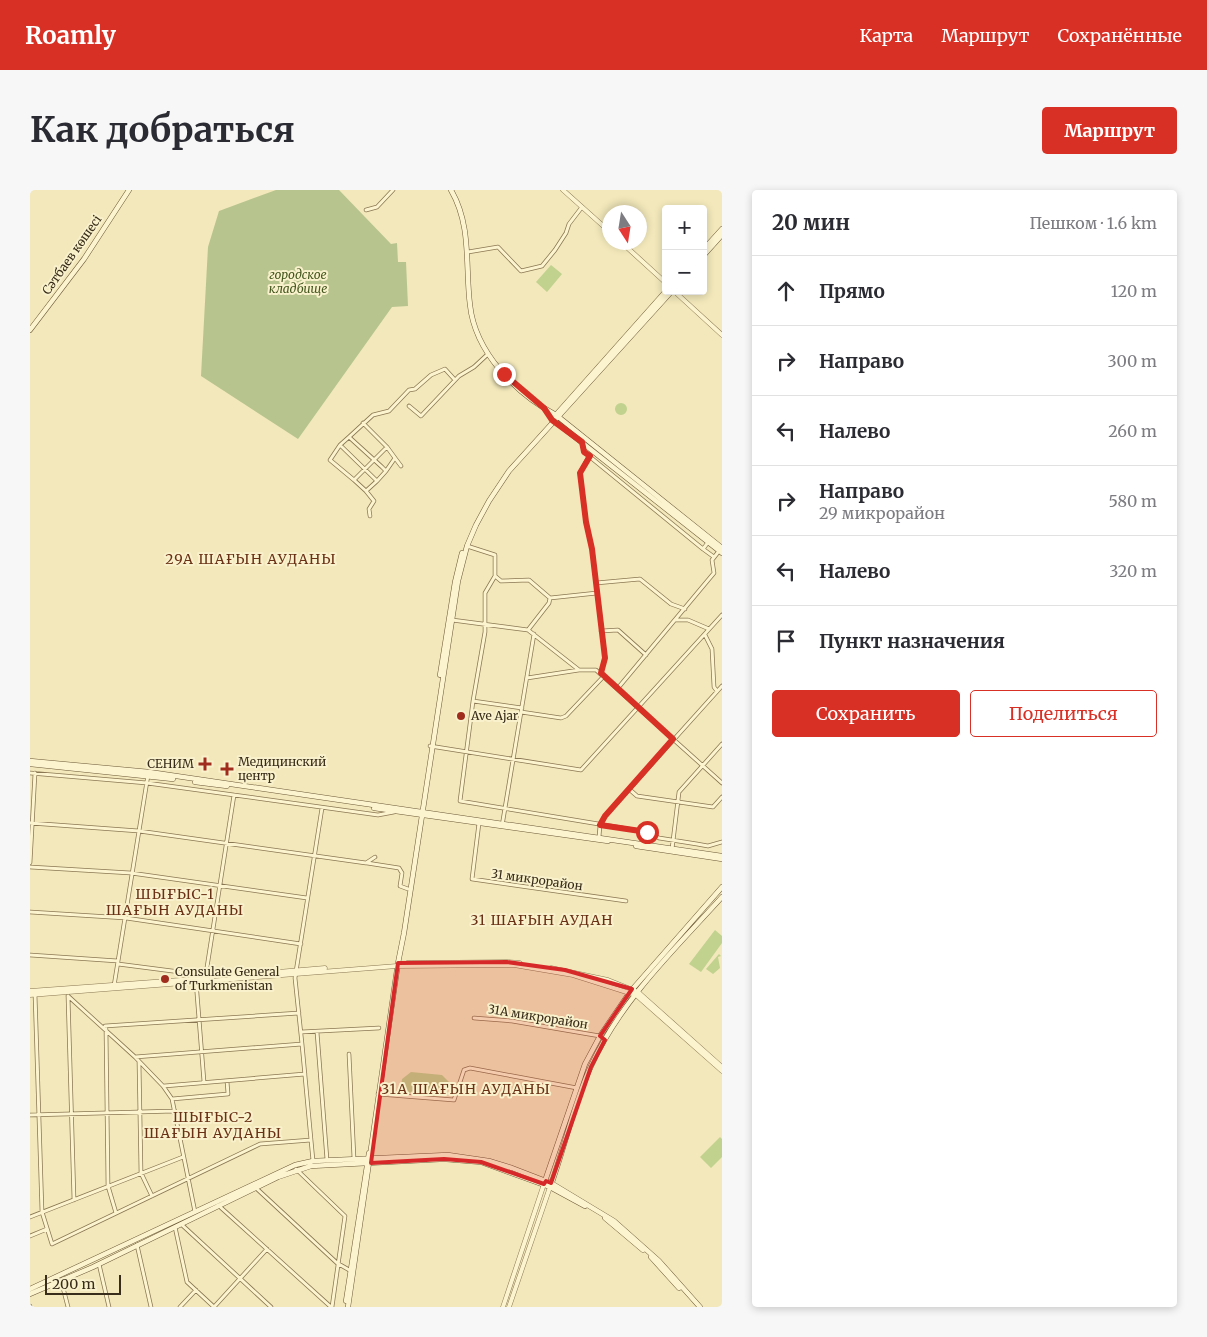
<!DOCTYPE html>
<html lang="ru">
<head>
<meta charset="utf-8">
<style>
	body { margin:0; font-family:Merriweather,serif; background:#f7f7f7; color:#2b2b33 }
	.controls { position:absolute; right:15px; top:15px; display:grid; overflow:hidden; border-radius:5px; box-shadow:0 2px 8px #0003 }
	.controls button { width:45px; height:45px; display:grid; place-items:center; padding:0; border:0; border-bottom:1px solid #e1e1e2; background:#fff; color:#2b2b33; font:25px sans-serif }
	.compass { position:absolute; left:572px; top:15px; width:45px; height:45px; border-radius:50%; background:#fff; box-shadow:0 2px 8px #0003; rotate:168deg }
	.scale { position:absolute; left:15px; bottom:12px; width:76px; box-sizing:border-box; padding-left:5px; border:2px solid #382c1a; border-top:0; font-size:14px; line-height:18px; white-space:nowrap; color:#382c1a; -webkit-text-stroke:4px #f9f1cb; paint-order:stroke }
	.stop { position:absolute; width:15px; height:15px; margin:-11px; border:4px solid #d93025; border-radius:50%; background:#fff }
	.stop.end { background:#d93025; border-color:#fff; box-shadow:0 1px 5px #0008 }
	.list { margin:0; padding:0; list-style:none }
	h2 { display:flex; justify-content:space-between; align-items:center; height:65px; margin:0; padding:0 20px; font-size:21px }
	h2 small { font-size:16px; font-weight:400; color:#7c7c81 }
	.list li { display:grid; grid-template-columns:32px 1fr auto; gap:15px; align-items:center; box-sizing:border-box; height:70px; padding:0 20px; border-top:1px solid #e1e1e2 }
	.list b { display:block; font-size:19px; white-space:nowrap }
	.list p { margin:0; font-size:16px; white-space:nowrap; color:#7c7c81 }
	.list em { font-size:16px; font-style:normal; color:#7c7c81 }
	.actions { display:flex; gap:10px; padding:15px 20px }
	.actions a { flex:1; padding:11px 0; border:1px solid #d93025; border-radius:5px; text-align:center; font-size:18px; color:#d93025 }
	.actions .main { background:#d93025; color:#fff }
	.icon { flex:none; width:28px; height:28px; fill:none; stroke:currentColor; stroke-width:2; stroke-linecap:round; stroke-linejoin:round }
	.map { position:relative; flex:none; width:692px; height:1117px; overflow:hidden; border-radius:5px }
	header { display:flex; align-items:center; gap:30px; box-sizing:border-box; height:70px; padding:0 25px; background:#d93025; color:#fff }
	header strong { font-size:24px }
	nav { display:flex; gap:28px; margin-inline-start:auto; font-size:18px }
	.intro { display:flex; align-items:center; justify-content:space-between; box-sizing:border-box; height:120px; padding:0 30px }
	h1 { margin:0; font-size:35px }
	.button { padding:12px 22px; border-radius:5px; background:#d93025; color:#fff; font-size:18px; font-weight:700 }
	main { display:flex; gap:30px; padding:0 30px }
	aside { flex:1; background:#fff; border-radius:5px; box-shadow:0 2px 8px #0003 }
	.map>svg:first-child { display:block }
	.green { fill:#c1d18e }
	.cemetery { fill:#b7c48e }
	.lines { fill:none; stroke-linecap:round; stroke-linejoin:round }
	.minor-casing { stroke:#8a7753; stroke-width:4.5 }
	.tertiary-casing { stroke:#8a7753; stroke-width:5 }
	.secondary-casing { stroke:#6c5837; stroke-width:5.5 }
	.minor { stroke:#fcf4ce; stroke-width:3 }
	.tertiary { stroke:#fcf4ce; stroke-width:4 }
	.secondary { stroke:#fcf4ce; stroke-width:4.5 }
	.route { stroke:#d93025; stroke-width:6 }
	.marked { fill:#d62828; fill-opacity:0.2; stroke:#d62828; stroke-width:4; stroke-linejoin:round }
	.poi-dot { fill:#9f2c1d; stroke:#f9f1cb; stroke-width:2 }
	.labels { text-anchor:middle; stroke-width:4; stroke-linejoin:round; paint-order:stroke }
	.street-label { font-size:12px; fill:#382c1a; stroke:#f9f1cb }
	.park-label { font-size:12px; font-style:italic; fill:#42561e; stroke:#f9f1cb }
	.poi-label { font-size:12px; fill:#382c1a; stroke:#f9f1cb; text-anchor:start }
	.neighbourhood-label { font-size:14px; letter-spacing:1px; fill:#693015; stroke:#f9f1cb }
</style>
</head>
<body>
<header>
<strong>Roamly</strong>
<nav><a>Карта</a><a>Маршрут</a><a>Сохранённые</a></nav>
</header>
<div class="intro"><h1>Как добраться</h1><a class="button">Маршрут</a></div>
<main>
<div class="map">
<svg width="692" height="1117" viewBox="0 0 692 1117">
	<rect width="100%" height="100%" fill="#f2e8bb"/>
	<!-- green -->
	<path class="green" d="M 521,75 L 532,84 L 517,102 L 506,92 Z
		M585 219a6 6 0 1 1 12 0a6 6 0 1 1-12 0Z
		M 685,740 L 692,746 L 692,753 L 671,782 L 659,774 Z
		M 689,764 L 691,766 L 688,767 L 690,778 L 683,784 L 676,779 Z
		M 381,882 L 412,885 L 419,892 L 418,898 L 410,905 L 375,902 L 371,896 L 372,889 Z
		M 690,947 L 692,949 L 692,967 L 681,978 L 670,967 Z"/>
	<!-- cemetery -->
	<path class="cemetery" d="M 246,0 L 309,0 L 361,54 L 367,53 L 368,72 L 376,72 L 378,116 L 362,117 L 268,249 L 171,186 L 178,57 L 189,21 Z"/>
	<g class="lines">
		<defs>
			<path id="minor" d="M 336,20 L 347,17 L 363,0
				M 438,62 L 468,57 L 491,81 L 512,76 L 525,60 L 536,43 L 539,34 L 552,17
				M 379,216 L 391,226 L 429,186 L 444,177 L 458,164
				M 333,233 L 357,257 C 346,268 335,279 324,290 L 300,270 L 310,255 L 347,291 L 336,301 L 344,311 L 339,319 L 340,326
				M 319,247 L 343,225 L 359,221 L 379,200 L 385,199 L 401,185 L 415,179 L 425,190
				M 552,252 L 554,262 L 673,359 L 679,351
				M 310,255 L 319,247 L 352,277 L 356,281 L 347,291
				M 357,257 L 365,268
				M 559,266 L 550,283 L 556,332 L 562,359 L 575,467 L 571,483
				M 356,281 L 365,268 L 371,276
				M 324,290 L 336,301
				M 437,356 L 465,365 L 465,386 L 471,391 L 499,390 L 520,408 L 567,403
				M 673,359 L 684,367
				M 465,386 L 455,403 L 455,442 L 443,511 L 430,611 L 617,642 L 629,648 L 667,654 L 678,656 L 692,652
				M 566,393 L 610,389 L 641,414 L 655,419
				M 422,430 L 498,440 L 549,480 L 566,480 L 692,593
				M 646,430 L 658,430 L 679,439
				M 498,440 L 519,413 L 520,408
				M 571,441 L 588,440 L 616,465
				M 675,445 L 682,459 L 684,497 L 687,501
				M 497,488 L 549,480
				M 588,498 L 684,383 L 682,370 L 689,361
				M 443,511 L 492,518
				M 491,522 L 531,528 L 536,526 L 574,486
				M 400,556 L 551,580 L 692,425
				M 0,583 L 117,593 L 348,625 L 364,622
				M 599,599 L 607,606 L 683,617 L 692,607
				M 0,633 L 109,641 L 336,673 L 345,667
				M 449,633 L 442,689 L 596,711
				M 472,636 L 504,444
				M 569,647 L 570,635 L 575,626 L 692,496
				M 642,659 L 649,602 L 692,554
				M 0,673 L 5,583
				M 337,673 L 369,678 L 372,683 L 370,696 L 378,699
				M 0,677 L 101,683 L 277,708
				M 0,722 L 96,728 L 271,754
				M 0,765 L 88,771
				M 88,774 L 150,782
				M 175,790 L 204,605
				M 166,791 L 174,892
				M 84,796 L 118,585
				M 5,804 L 12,1022 L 22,1054 L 230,954 L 281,950 L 272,854
				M 38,806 L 105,867 L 133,896 L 142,909 L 165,1022
				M 38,806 L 44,1010
				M 444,828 L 482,831 L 570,846
				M 75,836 L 269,823
				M 76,839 L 78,996 L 86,1023
				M 271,842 L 349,838
				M 287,842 L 297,970
				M 319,864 L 324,969
				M 105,867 L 272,854 L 265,788 L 292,618
				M 109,872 L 111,983 L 122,1006
				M 134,896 L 275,884
				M 348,904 L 424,910 L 434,880 L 440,878 L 547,898
				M 142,909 L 198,904 L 197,891
				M 0,925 L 145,921
				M 281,950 L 283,971
				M 266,979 L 315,1026 L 302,1117
				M 226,998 L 307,1073 L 321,1081
				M 188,1015 L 301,1117
				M 0,1027 L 153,967
				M 151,1034 L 241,1117
				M 145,1037 L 157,1092 L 184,1117
				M 0,1046 L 17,1039
				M 107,1055 L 121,1117
				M 69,1074 L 79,1117
				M 31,1090 L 38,1117
				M 0,1116 L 0,1117
				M 150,1117 L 166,1100
				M 184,1117 L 237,1059"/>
			<path id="tertiary" d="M 533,0 L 580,42
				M 591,52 L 636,93
				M 644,101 L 692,145
				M 377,773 L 477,772 L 490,773
				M 521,778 L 578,790 L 608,802 L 692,877
				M 200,786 L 295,778
				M 0,801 L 178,788
				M 0,805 L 367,776 L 484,775 L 543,785 L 606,805 L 692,881
				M 473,1117 L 514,994
				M 479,1117 L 520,997"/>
			<path id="secondary" d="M 421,0 C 442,36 435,76 440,115 C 445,162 486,204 526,225 L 692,358
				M 673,60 L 692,39
				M 673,66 L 692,45
				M 0,140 L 54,69 L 99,0
				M 515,219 L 522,229 L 692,363
				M 524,227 L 636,101
				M 410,485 L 425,392 L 432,363
				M 0,571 L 119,582 L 692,666
				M 0,574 L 143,589
				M 165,592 L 197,596
				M 344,618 L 578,651
				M 606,656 L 692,669
				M 515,991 L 555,874 L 570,846 L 600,802 L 692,697
				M 521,995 C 535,956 544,913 561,876 C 591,810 645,759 692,707
				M 575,1028 L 613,1060
				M 621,1067 L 649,1098
				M 0,1099 L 265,975 L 283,971 L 418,965 L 459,971 L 482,978 L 521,993 L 584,1031 L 629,1071 L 670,1117
				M 0,1104 L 63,1077 L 248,987 L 281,976 L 414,969 L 451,972 L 520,997 L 555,1016
				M 316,1111 L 339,963
				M 318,1117 L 368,773 L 374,743 L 428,391 L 437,356 L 446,335 L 459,311 L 479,281 L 642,101"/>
		</defs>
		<!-- minor casing -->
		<use href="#minor" class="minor-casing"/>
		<!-- tertiary casing -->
		<use href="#tertiary" class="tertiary-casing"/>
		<!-- secondary casing -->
		<use href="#secondary" class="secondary-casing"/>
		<!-- minor -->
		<use href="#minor" class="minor"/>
		<!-- tertiary -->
		<use href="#tertiary" class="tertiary"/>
		<!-- secondary -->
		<use href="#secondary" class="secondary"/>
	</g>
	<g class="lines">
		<!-- route -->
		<path class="route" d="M 474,184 L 514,218 L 522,230 L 552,252 L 554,262 L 560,266 L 550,283 L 556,332 L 562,359 L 575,468 L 571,483 L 643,549 L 575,626 L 570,635 L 617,642"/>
	</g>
	<!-- marked area -->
	<path class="marked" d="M 477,772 L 535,780 L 602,799 L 570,846 L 575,850 L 561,877 L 521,993 L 516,991 L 514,994 L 451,972 L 414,969 L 341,973 L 368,773 Z"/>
	<!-- markers -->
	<g class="poi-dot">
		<circle cx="431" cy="526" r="5"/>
		<path d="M172.5 566.5h5v5h5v5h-5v5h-5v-5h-5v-5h5z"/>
		<path d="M194.5 571.5h5v5h5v5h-5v5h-5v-5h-5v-5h5z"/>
		<circle cx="135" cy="789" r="5"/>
	</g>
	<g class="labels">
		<!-- street labels -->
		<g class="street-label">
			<text transform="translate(42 65) rotate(-55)" y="4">Сәтбаев көшесі</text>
			<text transform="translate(507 690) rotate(8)" y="4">31 микрорайон</text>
			<text transform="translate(508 827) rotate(9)" y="4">31А микрорайон</text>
		</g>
		<!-- park labels -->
		<g class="park-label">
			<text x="268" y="89">городское<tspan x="268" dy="14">кладбище</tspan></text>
		</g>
		<!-- poi labels -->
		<g class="poi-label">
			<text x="441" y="530">Ave Ajar</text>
			<text x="208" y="576">Медицинский<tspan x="208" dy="14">центр</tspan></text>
			<text x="164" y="578" text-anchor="end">СЕНИМ</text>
			<text x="145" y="786">Consulate General<tspan x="145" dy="14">of Turkmenistan</tspan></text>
		</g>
		<!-- neighbourhood labels -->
		<g class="neighbourhood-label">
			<text x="221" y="374">29А ШАҒЫН АУДАНЫ</text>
			<text x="145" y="709">ШЫҒЫС-1<tspan x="145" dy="16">ШАҒЫН АУДАНЫ</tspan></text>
			<text x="512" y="735">31 ШАҒЫН АУДАН</text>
			<text x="436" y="904">31А ШАҒЫН АУДАНЫ</text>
			<text x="183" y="932">ШЫҒЫС-2<tspan x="183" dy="16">ШАҒЫН АУДАНЫ</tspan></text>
		</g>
	</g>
</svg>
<div class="controls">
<button>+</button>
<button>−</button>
</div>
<svg class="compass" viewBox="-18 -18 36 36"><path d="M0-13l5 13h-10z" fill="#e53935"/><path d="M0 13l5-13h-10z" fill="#7c7c81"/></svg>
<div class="scale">200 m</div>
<div class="stop" style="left:617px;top:642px"></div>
<div class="stop end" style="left:474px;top:184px"></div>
</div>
<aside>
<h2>20 мин<small>Пешком · 1.6 km</small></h2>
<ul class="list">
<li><svg class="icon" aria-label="ahead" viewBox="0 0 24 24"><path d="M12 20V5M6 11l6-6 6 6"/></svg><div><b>Прямо</b></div><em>120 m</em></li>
<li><svg class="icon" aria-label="right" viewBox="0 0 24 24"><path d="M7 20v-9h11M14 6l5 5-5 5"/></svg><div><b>Направо</b></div><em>300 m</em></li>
<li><svg class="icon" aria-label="left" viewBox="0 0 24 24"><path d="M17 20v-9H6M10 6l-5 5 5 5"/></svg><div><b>Налево</b></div><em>260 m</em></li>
<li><svg class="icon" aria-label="right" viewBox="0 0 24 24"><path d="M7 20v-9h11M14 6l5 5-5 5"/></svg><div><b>Направо</b><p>29 микрорайон</p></div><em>580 m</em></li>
<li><svg class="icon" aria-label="left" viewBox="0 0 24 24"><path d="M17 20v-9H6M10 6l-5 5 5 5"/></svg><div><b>Налево</b></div><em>320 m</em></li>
<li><svg class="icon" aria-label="arrive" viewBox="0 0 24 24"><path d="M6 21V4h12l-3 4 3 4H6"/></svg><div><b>Пункт назначения</b></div></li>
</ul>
<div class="actions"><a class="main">Сохранить</a><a>Поделиться</a></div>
</aside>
</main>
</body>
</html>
